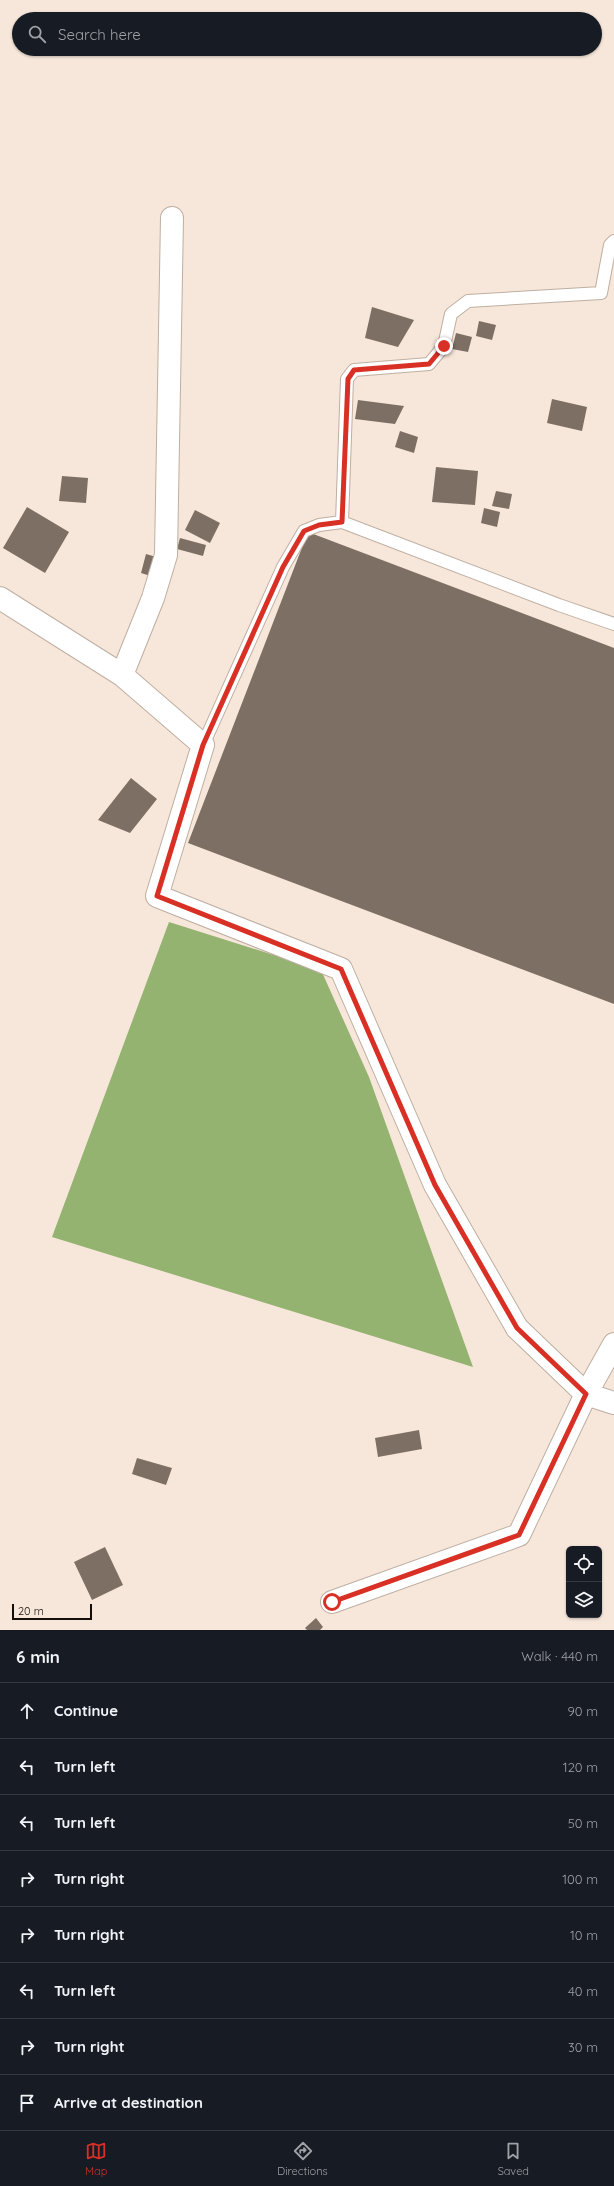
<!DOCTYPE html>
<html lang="en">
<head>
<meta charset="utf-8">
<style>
	body { margin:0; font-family:Quicksand,sans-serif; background:#20242c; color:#f1f3f6 }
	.controls { position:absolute; right:12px; bottom:12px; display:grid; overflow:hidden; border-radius:6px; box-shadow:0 1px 3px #0004 }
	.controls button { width:36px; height:36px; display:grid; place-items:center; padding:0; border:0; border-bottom:1px solid #363941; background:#171b24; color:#f1f3f6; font:20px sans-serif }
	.scale { position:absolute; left:12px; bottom:10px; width:80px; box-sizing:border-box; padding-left:4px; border:2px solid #130e0a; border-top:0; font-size:11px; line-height:14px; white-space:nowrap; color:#130e0a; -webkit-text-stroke:3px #f7e7da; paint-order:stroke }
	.stop { position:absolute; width:12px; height:12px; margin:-9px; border:3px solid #d93025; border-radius:50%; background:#fff }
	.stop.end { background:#d93025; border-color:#fff; box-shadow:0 1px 4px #0008 }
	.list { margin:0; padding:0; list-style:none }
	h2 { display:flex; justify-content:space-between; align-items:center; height:52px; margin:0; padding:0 16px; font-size:17px }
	h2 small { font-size:13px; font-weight:400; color:#9ea1a6 }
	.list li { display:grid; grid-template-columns:26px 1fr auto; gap:12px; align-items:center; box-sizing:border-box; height:56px; padding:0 16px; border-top:1px solid #363941 }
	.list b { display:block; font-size:15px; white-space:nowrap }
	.list em { font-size:13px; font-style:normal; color:#9ea1a6 }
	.icon { flex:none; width:22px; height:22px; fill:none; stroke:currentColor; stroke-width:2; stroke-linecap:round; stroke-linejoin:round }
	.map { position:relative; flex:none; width:614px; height:1630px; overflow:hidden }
	.search { position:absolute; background:#171b24; box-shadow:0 1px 3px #0004; left:12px; right:12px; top:12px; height:44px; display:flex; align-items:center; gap:10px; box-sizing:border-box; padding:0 14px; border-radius:22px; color:#9ea1a6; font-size:15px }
	.sheet { height:500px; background:#171b24 }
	nav { display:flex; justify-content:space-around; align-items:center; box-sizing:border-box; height:56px; border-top:1px solid #363941; background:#171b24; font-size:11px; color:#9ea1a6 }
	nav a { display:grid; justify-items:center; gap:2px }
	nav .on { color:#d93025 }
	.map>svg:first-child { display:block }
	.forest { fill:#94b270 }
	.building { fill:#7d6f63 }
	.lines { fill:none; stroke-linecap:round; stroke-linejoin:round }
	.service-casing { stroke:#beafa2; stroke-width:14 }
	.minor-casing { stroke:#beafa2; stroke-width:24 }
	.tertiary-casing { stroke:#beafa2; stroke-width:24 }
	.service { stroke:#fff; stroke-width:12 }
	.minor { stroke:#fff; stroke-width:22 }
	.tertiary { stroke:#fff; stroke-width:22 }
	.route { stroke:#d93025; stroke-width:5 }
</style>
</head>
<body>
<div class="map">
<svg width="614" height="1630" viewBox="0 0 614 1630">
	<rect width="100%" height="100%" fill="#f7e7da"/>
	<!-- forest -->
	<path class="forest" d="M 169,922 L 321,970 L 369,1077 L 473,1367 L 52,1237 Z"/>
	<!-- building -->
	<path class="building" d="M 372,307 L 414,320 L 398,347 L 365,338 Z
		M 479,321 L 496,325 L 492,340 L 476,336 Z
		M 456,333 L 472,337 L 468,352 L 452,349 Z
		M 552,399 L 587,407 L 582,431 L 547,423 Z
		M 358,400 L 404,406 L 395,424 L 355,419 Z
		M 400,431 L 418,437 L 414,453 L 395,447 Z
		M 436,467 L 478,471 L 475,505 L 432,502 Z
		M 62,476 L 88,478 L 86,503 L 59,501 Z
		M 496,491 L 512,494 L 509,509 L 492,506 Z
		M 27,507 L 69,532 L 45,573 L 3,548 Z
		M 484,508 L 500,512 L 497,527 L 481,523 Z
		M 195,510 L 220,523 L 210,543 L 185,530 Z
		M 308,532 L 614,648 L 614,1004 L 188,843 Z
		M 180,538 L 206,545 L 203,556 L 177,549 Z
		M 146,554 L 163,559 L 157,578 L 141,573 Z
		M 131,778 L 157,799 L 130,833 L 98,820 Z
		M 419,1430 L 422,1449 L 378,1457 L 375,1438 Z
		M 137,1458 L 172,1468 L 166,1485 L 132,1474 Z
		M 105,1547 L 123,1585 L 92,1600 L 74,1562 Z
		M 316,1618 L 323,1627 L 320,1630 L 307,1630 L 305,1628 Z"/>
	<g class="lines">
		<defs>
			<path id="service" d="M 342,522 L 347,379 L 354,370 L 429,364 L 444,346 L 451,314 L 468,301 L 601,293 L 610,245 L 614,241
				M 203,745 L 283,567 L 304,531 L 319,525 L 342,522 L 559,605 L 614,624"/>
			<path id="minor" d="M 0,598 L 122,675 L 203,745 L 157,896 L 341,969 L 435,1185 L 517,1328
				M 122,675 L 153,598 L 166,555 L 172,218
				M 332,1602 L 519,1535 L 586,1394 L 614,1344"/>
			<path id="tertiary" d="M 517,1328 L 586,1394 L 614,1403"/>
		</defs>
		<!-- service casing -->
		<use href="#service" class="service-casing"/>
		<!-- minor casing -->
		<use href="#minor" class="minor-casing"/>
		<!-- tertiary casing -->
		<use href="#tertiary" class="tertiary-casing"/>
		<!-- service -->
		<use href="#service" class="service"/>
		<!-- minor -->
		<use href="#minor" class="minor"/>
		<!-- tertiary -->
		<use href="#tertiary" class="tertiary"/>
	</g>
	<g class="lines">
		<!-- route -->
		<path class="route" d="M 332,1602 L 519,1535 L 586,1394 L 517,1328 L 435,1185 L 341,969 L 157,896 L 203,745 L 283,567 L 304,531 L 319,525 L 342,522 L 348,379 L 354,370 L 429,364 L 444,346"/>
	</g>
</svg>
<div class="controls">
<button><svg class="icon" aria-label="locate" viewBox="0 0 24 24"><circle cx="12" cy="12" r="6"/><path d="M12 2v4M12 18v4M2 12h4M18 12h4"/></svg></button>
<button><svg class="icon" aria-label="layers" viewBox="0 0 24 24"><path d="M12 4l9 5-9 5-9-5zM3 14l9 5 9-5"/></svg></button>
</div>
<div class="scale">20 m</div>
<div class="stop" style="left:332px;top:1602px"></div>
<div class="stop end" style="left:444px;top:346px"></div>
<div class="search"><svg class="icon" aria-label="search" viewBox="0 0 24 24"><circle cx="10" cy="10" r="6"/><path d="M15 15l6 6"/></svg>Search here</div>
</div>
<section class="sheet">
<h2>6 min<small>Walk · 440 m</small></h2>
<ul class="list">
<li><svg class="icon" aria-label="ahead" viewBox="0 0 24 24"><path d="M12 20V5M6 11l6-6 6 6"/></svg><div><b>Continue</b></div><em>90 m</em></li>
<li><svg class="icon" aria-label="left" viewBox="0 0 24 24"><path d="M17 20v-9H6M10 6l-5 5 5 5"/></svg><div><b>Turn left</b></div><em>120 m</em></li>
<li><svg class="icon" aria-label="left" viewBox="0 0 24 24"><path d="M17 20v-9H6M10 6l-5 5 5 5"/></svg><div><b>Turn left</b></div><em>50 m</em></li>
<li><svg class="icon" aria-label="right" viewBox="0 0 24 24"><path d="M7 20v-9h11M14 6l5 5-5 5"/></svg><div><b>Turn right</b></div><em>100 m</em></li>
<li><svg class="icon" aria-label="right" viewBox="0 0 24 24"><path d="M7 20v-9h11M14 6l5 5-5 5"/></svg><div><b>Turn right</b></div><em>10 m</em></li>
<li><svg class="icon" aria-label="left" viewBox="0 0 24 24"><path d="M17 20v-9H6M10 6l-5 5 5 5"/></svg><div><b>Turn left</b></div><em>40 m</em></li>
<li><svg class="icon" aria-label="right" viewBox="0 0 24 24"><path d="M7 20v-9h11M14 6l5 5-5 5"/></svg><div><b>Turn right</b></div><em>30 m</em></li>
<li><svg class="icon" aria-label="arrive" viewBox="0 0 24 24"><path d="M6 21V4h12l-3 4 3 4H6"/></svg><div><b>Arrive at destination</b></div></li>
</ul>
</section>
<nav>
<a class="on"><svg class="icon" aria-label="map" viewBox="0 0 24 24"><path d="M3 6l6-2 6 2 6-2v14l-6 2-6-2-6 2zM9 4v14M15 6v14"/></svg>Map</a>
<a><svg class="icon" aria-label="directions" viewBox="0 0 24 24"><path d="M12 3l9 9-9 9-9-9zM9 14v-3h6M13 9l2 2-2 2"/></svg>Directions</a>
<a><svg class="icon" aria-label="saved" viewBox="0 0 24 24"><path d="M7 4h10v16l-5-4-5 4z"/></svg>Saved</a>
</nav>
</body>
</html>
